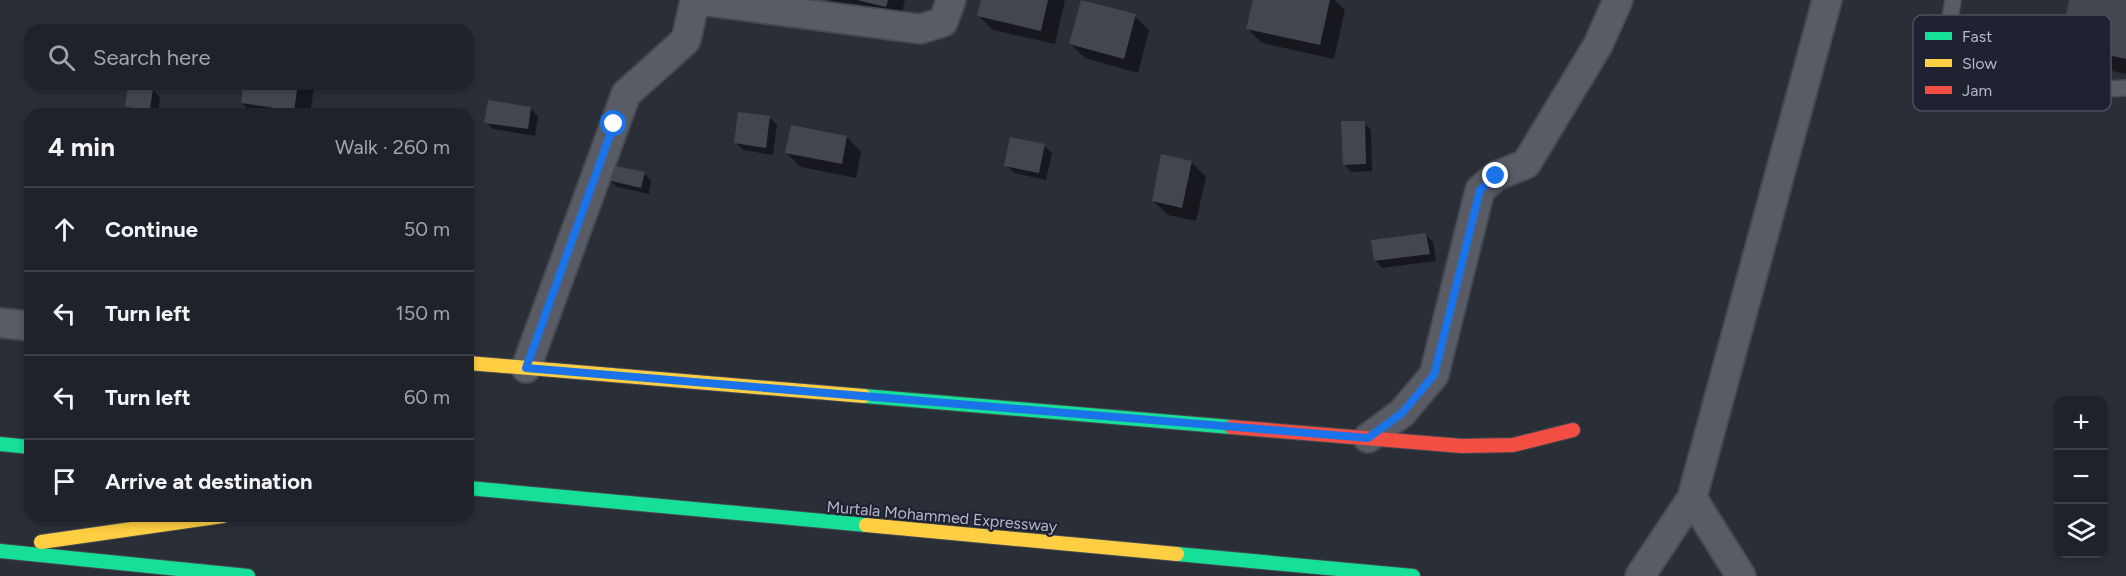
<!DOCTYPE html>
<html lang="en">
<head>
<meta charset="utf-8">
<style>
	body { margin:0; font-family:Figtree,sans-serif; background:#282a31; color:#f1f3f6 }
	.controls { position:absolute; right:18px; bottom:18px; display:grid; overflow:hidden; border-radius:12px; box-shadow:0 3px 9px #0003 }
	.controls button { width:54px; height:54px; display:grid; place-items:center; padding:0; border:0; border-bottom:2px solid #3d3f46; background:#202229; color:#f1f3f6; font:30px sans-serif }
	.stop { position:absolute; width:18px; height:18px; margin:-14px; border:4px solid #1a73e8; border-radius:50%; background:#fff }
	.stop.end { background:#1a73e8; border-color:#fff; box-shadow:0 2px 6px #0008 }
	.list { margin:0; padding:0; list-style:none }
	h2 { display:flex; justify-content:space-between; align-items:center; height:78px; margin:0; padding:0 24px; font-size:26px }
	h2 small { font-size:20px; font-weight:400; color:#a2a4a8 }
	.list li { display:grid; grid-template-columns:39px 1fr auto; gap:18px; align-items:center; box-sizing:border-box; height:84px; padding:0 24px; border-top:2px solid #3d3f46 }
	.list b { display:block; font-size:22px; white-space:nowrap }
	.list em { font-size:20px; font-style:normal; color:#a2a4a8 }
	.icon { flex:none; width:33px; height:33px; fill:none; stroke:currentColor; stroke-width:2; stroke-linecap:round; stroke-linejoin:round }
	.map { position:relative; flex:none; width:2126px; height:576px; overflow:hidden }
	.search { position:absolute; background:#202229; box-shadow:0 3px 9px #0003; left:24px; top:24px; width:450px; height:66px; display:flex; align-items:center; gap:15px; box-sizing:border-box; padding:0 21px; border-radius:18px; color:#a2a4a8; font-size:22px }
	.panel { position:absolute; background:#202229; box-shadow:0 3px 9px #0003; left:24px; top:108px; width:450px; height:414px; border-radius:18px }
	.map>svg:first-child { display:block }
	.shadow { fill:#0007 }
	.building { fill:#43464e }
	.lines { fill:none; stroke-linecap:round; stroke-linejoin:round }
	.lane-casing { stroke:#464950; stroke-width:18 }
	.street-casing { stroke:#464950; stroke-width:32 }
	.fast-casing { stroke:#464950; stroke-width:16 }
	.slow-casing { stroke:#464950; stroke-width:16 }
	.jam-casing { stroke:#464950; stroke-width:16 }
	.lane { stroke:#5a5c65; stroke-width:15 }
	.street { stroke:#5a5c65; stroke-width:28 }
	.fast { stroke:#16e098; stroke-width:14 }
	.slow { stroke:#ffcf43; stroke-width:14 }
	.jam { stroke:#f24e42; stroke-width:14 }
	.route { stroke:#1a73e8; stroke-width:8 }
	.labels { text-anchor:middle; stroke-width:4.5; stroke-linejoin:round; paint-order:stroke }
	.street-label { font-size:16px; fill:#b5b8c8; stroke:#1e2231 }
	.key { fill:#1e2231; stroke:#4b4f5e; stroke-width:1.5 }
	.key-label { font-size:16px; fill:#b5b8c8 }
</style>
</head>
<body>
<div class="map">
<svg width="2126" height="576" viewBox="0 0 2126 576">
	<rect width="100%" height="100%" fill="#2a2e37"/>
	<!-- shadow -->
	<path class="shadow" d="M 830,0 L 905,0 L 900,21 L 837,7 Z
		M 983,0 L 1065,0 L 1055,44 L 993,30 L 979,16 Z
		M 1254,0 L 1335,0 L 1345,10 L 1334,59 L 1262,43 L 1248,29 Z
		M 2071,0 L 2126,0 L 2126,74 L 2081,64 L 2061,45 Z
		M 1135,16 L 1149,30 L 1138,73 L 1085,58 L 1070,44 Z
		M 78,84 L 129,84 L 128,86 L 152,89 L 160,97 L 158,114 L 134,114 L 127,107 L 129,90 L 80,87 Z
		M 245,84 L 310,84 L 314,88 L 310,114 L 253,114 L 242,103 Z
		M 530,108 L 538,116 L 535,136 L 493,129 L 486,122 Z
		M 769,117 L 777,125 L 773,155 L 743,150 L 735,142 Z
		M 1364,123 L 1371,130 L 1372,171 L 1351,172 L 1344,164 Z
		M 847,137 L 861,152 L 856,178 L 801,167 L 786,153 Z
		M 1044,146 L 1052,153 L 1046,180 L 1014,173 L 1006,165 Z
		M 1191,162 L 1206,177 L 1196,221 L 1168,215 L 1153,201 Z
		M 644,173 L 651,181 L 649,194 L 617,187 L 609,180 Z
		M 1426,235 L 1433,242 L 1436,261 L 1382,268 L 1375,260 Z"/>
	<!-- building -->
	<path class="building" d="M 857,0 L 888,0 L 886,7 Z
		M 981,0 L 1048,0 L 1041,31 L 977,16 Z
		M 1081,0 L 1136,14 L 1124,59 L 1069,44 Z
		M 1253,0 L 1330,0 L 1320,45 L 1246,29 Z
		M 2069,0 L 2126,0 L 2126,59 L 2060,45 Z
		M 243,84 L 298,84 L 294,111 L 241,103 Z
		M 128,85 L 153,88 L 150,110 L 125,107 Z
		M 488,100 L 531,107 L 528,129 L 484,123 Z
		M 738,112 L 770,116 L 766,148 L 734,143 Z
		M 1341,121 L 1365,121 L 1366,164 L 1343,165 Z
		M 791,125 L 847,136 L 842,164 L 785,153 Z
		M 1010,137 L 1045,144 L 1039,173 L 1004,166 Z
		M 1161,154 L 1192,161 L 1182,208 L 1152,201 Z
		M 611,165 L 645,172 L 641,188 L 607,180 Z
		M 1426,233 L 1430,254 L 1374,261 L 1371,240 Z"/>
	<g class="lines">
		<defs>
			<path id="lane" d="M 1953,0 L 1943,60 L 1955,83 L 1980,96 L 2126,88"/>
			<path id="street" d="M 698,0 L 920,29 L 943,22 L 951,0
				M 0,323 L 30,326
				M 526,368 L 626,94 L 686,40 L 695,0
				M 1368,438 L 1402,413 L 1434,375 L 1480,190 L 1496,176 L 1526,164 L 1598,45 L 1618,0
				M 1692,498 L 1741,576
				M 1640,576 L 1692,498 L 1827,0"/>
			<path id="fast" d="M 864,396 L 1231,427
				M 0,444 L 30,447
				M 468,488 L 866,525
				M 0,551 L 248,576
				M 1177,554 L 1413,576"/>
			<path id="slow" d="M 468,363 L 864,396
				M 866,525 L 1177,554
				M 41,542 L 223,516"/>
			<path id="jam" d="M 1231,427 L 1462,446 L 1513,445 L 1573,430"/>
		</defs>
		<!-- lane casing -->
		<use href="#lane" class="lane-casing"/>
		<!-- street casing -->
		<use href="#street" class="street-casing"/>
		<!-- fast casing -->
		<use href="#fast" class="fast-casing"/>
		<!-- slow casing -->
		<use href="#slow" class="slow-casing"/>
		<!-- jam casing -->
		<use href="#jam" class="jam-casing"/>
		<!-- lane -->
		<use href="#lane" class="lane"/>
		<!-- street -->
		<use href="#street" class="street"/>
		<!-- fast -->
		<use href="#fast" class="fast"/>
		<!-- slow -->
		<use href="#slow" class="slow"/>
		<!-- jam -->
		<use href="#jam" class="jam"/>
	</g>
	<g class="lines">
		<!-- route -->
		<path class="route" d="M 614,124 L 526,368 L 1368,438 L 1402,413 L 1434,375 L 1480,190 L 1496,176"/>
	</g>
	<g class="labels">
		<!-- street labels -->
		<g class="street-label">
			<text transform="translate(942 516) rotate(5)" y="6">Murtala Mohammed Expressway</text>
		</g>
	</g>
	<!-- legend -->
	<rect x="1913" y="15" width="198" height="96" rx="9" class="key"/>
	<rect x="1925" y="32" width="27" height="8" fill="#16e098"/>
	<rect x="1925" y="59" width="27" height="8" fill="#ffcf43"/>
	<rect x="1925" y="86" width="27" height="8" fill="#f24e42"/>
	<g class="key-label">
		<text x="1962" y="42">Fast</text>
		<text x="1962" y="69">Slow</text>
		<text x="1962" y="96">Jam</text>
	</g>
</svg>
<div class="controls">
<button>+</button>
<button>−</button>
<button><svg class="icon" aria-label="layers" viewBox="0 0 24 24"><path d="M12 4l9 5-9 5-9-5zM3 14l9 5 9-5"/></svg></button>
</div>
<div class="stop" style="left:614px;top:124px"></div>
<div class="stop end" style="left:1496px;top:176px"></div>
<div class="search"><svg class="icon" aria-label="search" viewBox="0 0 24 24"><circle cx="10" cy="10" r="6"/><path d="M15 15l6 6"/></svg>Search here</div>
<section class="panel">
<h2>4 min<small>Walk · 260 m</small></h2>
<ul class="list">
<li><svg class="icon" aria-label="ahead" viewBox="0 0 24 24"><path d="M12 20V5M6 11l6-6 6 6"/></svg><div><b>Continue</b></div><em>50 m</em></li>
<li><svg class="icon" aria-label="left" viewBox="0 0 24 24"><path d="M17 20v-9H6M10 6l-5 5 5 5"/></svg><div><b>Turn left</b></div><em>150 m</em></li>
<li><svg class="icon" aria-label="left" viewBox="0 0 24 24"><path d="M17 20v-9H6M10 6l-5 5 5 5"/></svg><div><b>Turn left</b></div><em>60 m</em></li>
<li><svg class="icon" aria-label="arrive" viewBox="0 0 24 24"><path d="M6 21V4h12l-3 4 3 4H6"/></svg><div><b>Arrive at destination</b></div></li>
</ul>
</section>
</div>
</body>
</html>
